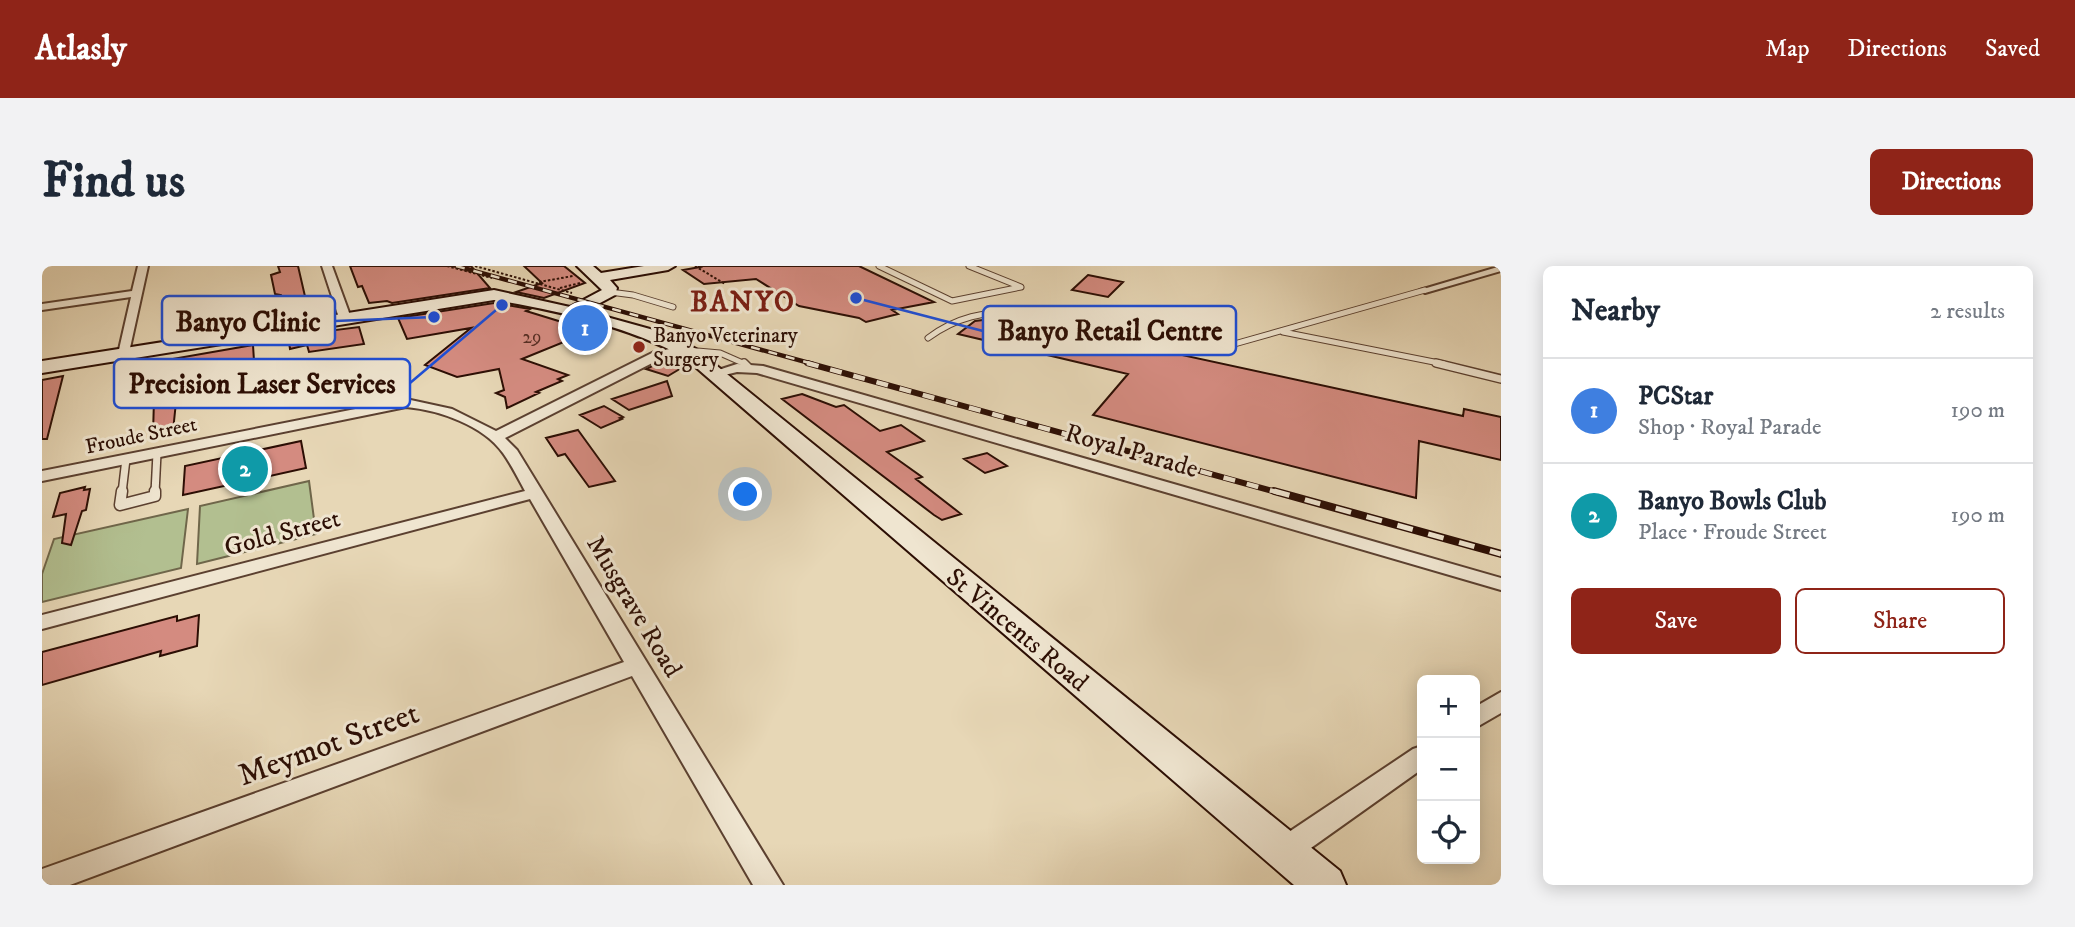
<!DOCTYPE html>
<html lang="en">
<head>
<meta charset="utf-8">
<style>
	body { margin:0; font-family:"IM FELL DW Pica",serif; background:#f2f2f3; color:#1f2937 }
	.controls { position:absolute; right:21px; bottom:21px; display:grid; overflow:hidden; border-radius:10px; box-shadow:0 4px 18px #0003 }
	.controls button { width:63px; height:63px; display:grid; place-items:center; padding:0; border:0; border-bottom:2px solid #e0e1e3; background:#fff; color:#1f2937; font:35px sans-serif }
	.you { position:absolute; left:704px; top:229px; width:24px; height:24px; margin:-18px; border:5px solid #fff; border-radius:50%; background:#1a73e8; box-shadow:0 0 0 10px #1a73e833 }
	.badge { display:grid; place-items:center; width:46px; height:46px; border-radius:50%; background:#8f2418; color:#fff; font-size:23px; font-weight:700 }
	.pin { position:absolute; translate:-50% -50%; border:4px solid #fff; box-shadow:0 2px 7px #0006 }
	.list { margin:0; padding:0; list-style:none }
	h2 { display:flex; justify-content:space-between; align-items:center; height:91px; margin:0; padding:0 28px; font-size:30px }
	h2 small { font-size:23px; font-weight:400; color:#747a83 }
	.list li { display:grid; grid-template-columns:46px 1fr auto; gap:21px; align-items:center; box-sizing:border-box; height:105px; padding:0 28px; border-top:2px solid #e0e1e3 }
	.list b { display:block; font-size:26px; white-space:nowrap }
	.list p { margin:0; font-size:23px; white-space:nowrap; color:#747a83 }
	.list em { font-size:23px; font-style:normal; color:#747a83 }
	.actions { display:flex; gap:14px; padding:21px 28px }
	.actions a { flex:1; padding:16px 0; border:2px solid #8f2418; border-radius:10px; text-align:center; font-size:24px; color:#8f2418 }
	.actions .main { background:#8f2418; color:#fff }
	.icon { flex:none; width:38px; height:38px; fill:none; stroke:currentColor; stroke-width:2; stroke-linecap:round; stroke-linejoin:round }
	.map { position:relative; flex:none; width:1459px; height:619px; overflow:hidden; border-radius:10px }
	header { display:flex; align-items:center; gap:42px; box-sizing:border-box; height:98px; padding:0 35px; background:#8f2418; color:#fff }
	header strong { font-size:33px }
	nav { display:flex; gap:38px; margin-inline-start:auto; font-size:24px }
	.intro { display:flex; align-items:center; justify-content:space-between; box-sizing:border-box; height:168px; padding:0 42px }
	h1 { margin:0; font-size:49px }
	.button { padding:18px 32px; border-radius:10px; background:#8f2418; color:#fff; font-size:24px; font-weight:700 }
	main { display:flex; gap:42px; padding:0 42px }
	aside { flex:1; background:#fff; border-radius:10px; box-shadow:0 4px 18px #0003 }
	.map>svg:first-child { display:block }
	.green { fill:#b2bf90; stroke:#6f664a; stroke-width:2 }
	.building { fill:#d48b80; stroke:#2c0e04; stroke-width:2 }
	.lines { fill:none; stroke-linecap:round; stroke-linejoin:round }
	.lane-far2-casing { stroke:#5b4030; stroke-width:7 }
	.lane-far1-casing { stroke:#5b4030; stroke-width:10 }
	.lane-casing { stroke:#5b4030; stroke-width:13 }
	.street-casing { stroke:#5b4030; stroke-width:4 }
	.secondary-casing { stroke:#2c0e04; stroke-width:4 }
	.path { stroke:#2c0e04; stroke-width:2; stroke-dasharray:2.5 2; stroke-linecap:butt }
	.lane-far2 { stroke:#efe5d0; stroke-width:5 }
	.lane-far1 { stroke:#efe5d0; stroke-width:7 }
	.lane { stroke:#efe5d0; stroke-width:10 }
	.street { fill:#efe5d0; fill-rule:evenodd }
	.secondary { fill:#efe5d0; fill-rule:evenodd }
	.rail-far2-casing { stroke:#2c0e04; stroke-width:4.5 }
	.rail-far1-casing { stroke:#2c0e04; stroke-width:6 }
	.rail-casing { stroke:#2c0e04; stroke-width:8 }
	.rail-far2 { stroke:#efe5d0; stroke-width:2.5; stroke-dasharray:9; stroke-linecap:butt }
	.rail-far1 { stroke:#efe5d0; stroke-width:4.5; stroke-dasharray:12; stroke-linecap:butt }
	.rail { stroke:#efe5d0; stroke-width:5; stroke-dasharray:16; stroke-linecap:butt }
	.poi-dot { fill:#8f2418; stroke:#efe5d0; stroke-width:2.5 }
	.labels { text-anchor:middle; stroke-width:6; stroke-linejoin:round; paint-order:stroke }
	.far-number-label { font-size:19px; fill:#562d23 }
	.far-poi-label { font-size:21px; fill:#2c0e04; stroke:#efe5d0; text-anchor:start }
	.far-street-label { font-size:21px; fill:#2c0e04; stroke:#efe5d0 }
	.street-label { font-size:26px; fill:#2c0e04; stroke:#efe5d0 }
	.far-district-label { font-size:28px; font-weight:bold; letter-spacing:2px; fill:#7a1f14; stroke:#efe5d0 }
	.near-street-label { font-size:32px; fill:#2c0e04; stroke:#efe5d0 }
	.leader { fill:none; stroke:#1d4ed8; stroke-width:2.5 }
	.callout-dot { fill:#1d4ed8; stroke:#efe5d0; stroke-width:2.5 }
	.callout { fill:#efe5d0; stroke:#1d4ed8; stroke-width:2.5 }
	.callout-label { font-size:28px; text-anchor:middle; font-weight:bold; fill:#2c0e04 }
</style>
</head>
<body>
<header>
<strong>Atlasly</strong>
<nav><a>Map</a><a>Directions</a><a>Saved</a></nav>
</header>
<div class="intro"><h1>Find us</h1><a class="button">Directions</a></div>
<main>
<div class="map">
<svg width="1459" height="619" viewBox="0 0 1459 619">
	<rect width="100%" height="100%" fill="#e7d7b6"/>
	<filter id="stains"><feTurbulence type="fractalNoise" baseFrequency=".00286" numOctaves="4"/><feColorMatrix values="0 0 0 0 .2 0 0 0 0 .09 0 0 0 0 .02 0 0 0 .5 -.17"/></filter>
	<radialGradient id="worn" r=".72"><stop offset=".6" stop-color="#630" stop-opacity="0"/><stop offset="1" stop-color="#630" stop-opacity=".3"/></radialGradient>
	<!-- green -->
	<path class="green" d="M 267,215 L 274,268 L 155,298 L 158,240 Z
		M 146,243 L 139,302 L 0,336 L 0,308 L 12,273 Z"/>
	<!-- building -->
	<path class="building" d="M 236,0 L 256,0 L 265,39 L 274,38 L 277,49 L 243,54 L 239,29 L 233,28 L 229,9 L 238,6 Z
		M 308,0 L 429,0 L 448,22 L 350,37 L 345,35 L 327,37 L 320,20 L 316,21 Z
		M 482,0 L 522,0 L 543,17 L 502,32 L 474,26 L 500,17 Z
		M 656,0 L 817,0 L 892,36 L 850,44 L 856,48 L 824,56 L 817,52 L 757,40 L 714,13 L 662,18 L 641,4 L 658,1 Z
		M 1046,9 L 1081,16 L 1066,31 L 1030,24 Z
		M 452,37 L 488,43 L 484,45 L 549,65 L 480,93 L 526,109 L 516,113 L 520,115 L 494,126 L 497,127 L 465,142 L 463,131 L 454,127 L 462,124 L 457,103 L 415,111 L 383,99 L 429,62 L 365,73 L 356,52 Z
		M 965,51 L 1421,150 L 1422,143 L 1459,151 L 1459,194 L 1377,175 L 1374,232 L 1051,149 L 1086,108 L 916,68 L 933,55 Z
		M 317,61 L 322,78 L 267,86 L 265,79 L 248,83 L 246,70 Z
		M 211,79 L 214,127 L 194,130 L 194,107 L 177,110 L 178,99 L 137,107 L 131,165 L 111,169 L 113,96 Z
		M 637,92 L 646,98 L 626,110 L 604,103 L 621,95 Z
		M 21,110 L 5,173 L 0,173 L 0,114 Z
		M 625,115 L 630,130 L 587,144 L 570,133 Z
		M 760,128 L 794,141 L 802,139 L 838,165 L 859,159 L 882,175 L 845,186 L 880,211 L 874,213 L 919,248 L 900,254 L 892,249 L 740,133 Z
		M 562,140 L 581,151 L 578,152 L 580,153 L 559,162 L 538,149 Z
		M 536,164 L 573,215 L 547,221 L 523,188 L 516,190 L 504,172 Z
		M 259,175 L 264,202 L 141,229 L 143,200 Z
		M 945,187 L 965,200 L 943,207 L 922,193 Z
		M 43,221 L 42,224 L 48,223 L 44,244 L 40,245 L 29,279 L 20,277 L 24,248 L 11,251 L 18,227 Z
		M 157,349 L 155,380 L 118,390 L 119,385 L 0,419 L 0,386 L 135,350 L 135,355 Z"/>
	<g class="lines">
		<defs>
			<path id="lane-far2" d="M 837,0 L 910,35 L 979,21 L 927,0
				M 568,26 L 591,29 L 631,41
				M 1241,66 L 1402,98
				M 886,72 C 914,51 943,45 978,46 L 1171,84 L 1383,24
				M 644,84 L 678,87 L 703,98"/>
			<path id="lane-far1" d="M 702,97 L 706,101
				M 1394,97 L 1459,113
				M 80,227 L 84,193
				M 113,227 L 115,187"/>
			<path id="lane" d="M 80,225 L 78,239 L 113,230 L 113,225"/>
			<path id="street" d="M 96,0 L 106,0 L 86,91 L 82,92 L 76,88 L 89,31 L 0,44 L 0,38 L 90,25 Z
				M 280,0 L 290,0 L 309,52 L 307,54 L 297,52 Z
				M 1459,0 L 1459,5 L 1383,27 L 1378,24 Z
				M 643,80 L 649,84 L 647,87 L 620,92 L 463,172 L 475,184 L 741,619 L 711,619 L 590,410 L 28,619 L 0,619 L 0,603 L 582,396 L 488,233 L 0,363 L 0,349 L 483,225 C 476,212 469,198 461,187 C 441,159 397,144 364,141 L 0,215 L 0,205 L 364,133 L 410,143 L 454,165 L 612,86 Z
				M 695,98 L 721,100 L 1459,312 L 1459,324 L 715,107 L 695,106 L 670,112 L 664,108 Z
				M 1459,426 L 1459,447 L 1433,462 L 1433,441 Z
				M 1380,480 L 1380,503 L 1252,594 L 1242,597 L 1232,594 L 1228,585 L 1232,576 L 1371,483 Z"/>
			<path id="secondary" d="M 535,0 L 551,0 L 559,7 L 602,0 L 633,0 L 626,4 L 568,14 L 575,22 L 573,29 L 543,45 L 626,68 L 654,83 L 1298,605 L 1304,619 L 1252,619 L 642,91 C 587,61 514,44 452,34 L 0,107 L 0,95 L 452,24 L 528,41 L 560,24 Z"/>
		</defs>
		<!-- lane-far2 casing -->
		<use href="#lane-far2" class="lane-far2-casing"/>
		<!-- lane-far1 casing -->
		<use href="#lane-far1" class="lane-far1-casing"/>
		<!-- lane casing -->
		<use href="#lane" class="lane-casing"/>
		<!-- street casing -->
		<use href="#street" class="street-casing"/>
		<!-- secondary casing -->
		<use href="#secondary" class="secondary-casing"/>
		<!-- path -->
		<path class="path" d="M 405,0 L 450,12
			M 433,0 L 530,27
			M 653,0 L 683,18
			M 497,16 L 531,10
			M 518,22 L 538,17"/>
		<!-- lane-far2 -->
		<use href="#lane-far2" class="lane-far2"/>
		<!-- lane-far1 -->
		<use href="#lane-far1" class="lane-far1"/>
		<!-- lane -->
		<use href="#lane" class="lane"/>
		<!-- street -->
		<use href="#street" class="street"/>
		<!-- secondary -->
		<use href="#secondary" class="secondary"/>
		<defs>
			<path id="rail-far2" d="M 414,0 L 771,98"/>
			<path id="rail-far1" d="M 765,97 L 1238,227"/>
			<path id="rail" d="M 1232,225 L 1459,288"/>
		</defs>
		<!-- rail-far2 casing -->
		<use href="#rail-far2" class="rail-far2-casing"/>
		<!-- rail-far1 casing -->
		<use href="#rail-far1" class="rail-far1-casing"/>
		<!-- rail casing -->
		<use href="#rail" class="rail-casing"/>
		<!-- rail-far2 -->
		<use href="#rail-far2" class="rail-far2"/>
		<!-- rail-far1 -->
		<use href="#rail-far1" class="rail-far1"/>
		<!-- rail -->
		<use href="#rail" class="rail"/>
	</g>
	<!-- markers -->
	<circle class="poi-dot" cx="597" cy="81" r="7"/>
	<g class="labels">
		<!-- far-number labels -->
		<g class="far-number-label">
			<text x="490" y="77">29</text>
		</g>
		<!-- far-poi labels -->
		<g class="far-poi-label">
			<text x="611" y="76">Banyo Veterinary<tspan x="611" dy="24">Surgery</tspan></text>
		</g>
		<!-- far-street labels -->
		<g class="far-street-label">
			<text transform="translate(99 169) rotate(-12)" y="7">Froude Street</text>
		</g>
		<!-- street labels -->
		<g class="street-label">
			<text transform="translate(1090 184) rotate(16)" y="9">Royal Parade</text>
			<text transform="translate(240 266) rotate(-15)" y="9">Gold Street</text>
			<text transform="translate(593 340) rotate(59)" y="9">Musgrave Road</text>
			<text transform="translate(976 363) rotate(40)" y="9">St Vincents Road</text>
		</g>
		<!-- far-district labels -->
		<g class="far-district-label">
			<text x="701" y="45">BANYO</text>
		</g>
		<!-- near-street labels -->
		<g class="near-street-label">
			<text transform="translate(286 477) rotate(-20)" y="11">Meymot Street</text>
		</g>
	</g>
	<!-- callouts -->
	<path class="leader" d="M392 51L293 55M814 32L941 65M460 39L368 117"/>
	<g class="callout-dot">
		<circle cx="392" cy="51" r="7"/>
		<circle cx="814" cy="32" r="7"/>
		<circle cx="460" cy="39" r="7"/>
	</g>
	<g class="callout">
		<rect x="120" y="30" width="173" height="49" rx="7"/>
		<rect x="941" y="40" width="253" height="49" rx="7"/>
		<rect x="72" y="93" width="296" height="49" rx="7"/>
	</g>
	<g class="callout-label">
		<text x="206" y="65">Banyo Clinic</text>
		<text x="1068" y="74">Banyo Retail Centre</text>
		<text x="220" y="127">Precision Laser Services</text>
	</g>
	<rect width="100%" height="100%" filter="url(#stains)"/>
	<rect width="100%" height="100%" fill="url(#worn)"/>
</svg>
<div class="controls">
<button>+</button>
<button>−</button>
<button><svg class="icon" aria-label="locate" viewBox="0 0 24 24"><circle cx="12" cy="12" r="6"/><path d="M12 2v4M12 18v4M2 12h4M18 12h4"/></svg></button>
</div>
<div class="you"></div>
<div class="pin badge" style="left:543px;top:62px;background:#3f7fe0">1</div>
<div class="pin badge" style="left:203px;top:203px;background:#0f9aa8">2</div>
</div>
<aside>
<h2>Nearby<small>2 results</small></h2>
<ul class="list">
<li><span class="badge" style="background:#3f7fe0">1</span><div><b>PCStar</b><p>Shop · Royal Parade</p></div><em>190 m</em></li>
<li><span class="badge" style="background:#0f9aa8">2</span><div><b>Banyo Bowls Club</b><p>Place · Froude Street</p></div><em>190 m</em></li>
</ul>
<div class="actions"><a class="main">Save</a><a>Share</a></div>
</aside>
</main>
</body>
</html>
